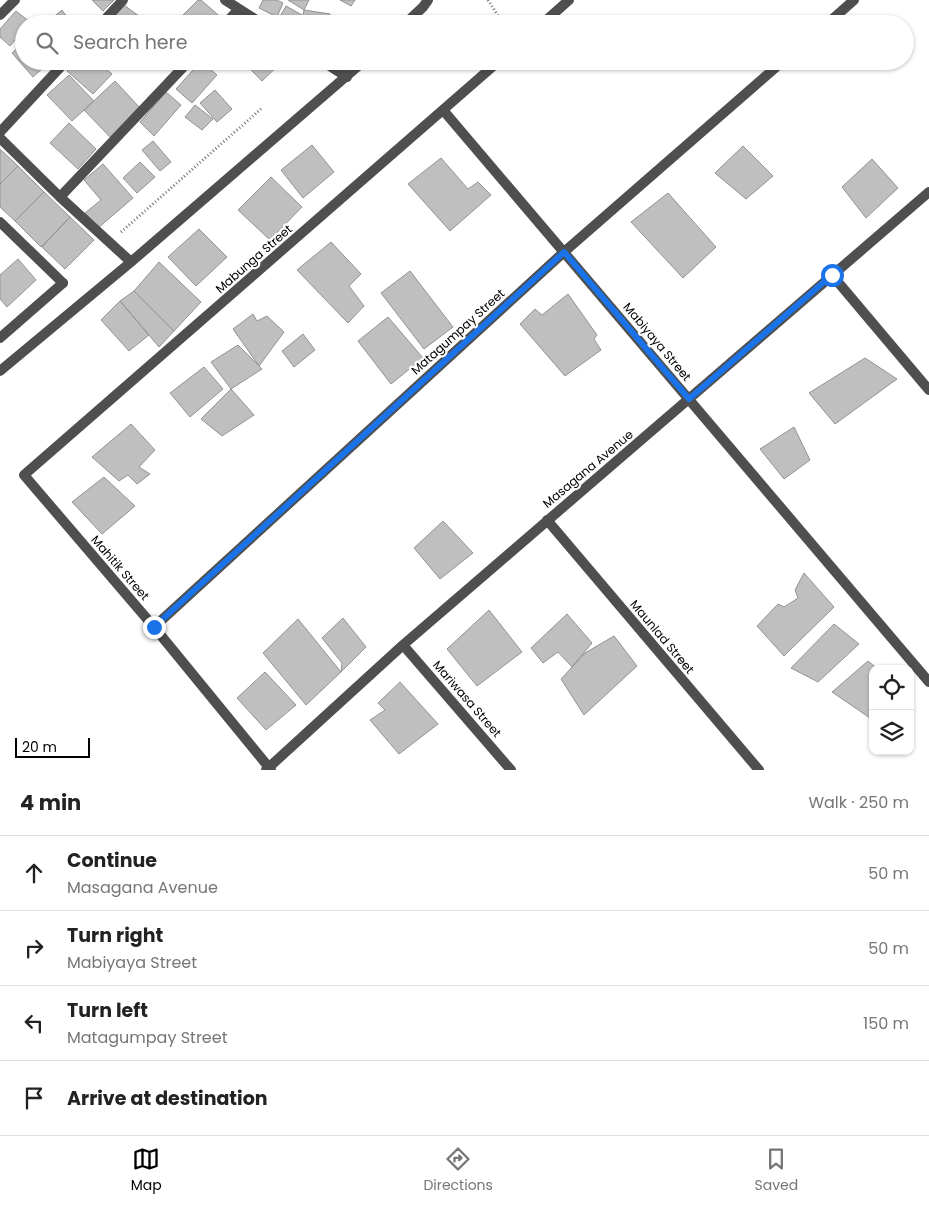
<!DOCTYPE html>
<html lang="en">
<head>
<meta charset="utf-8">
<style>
	body { margin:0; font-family:Poppins,sans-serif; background:#f2f2f2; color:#222 }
	.controls { position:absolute; right:15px; bottom:15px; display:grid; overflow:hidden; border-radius:10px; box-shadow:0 1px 4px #0004 }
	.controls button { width:45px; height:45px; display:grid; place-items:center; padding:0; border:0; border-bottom:1px solid #e0e0e0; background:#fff; color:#222; font:25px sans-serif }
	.scale { position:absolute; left:15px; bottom:12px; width:75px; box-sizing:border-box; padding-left:5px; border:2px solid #000; border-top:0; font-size:14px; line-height:18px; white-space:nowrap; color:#000; -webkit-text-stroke:4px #fff; paint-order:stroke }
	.stop { position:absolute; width:15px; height:15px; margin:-11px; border:4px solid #1a73e8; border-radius:50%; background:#fff }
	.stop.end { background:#1a73e8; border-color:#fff; box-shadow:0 1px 5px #0008 }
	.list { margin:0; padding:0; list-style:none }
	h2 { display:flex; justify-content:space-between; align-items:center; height:65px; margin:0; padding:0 20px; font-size:21px }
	h2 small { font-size:16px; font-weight:400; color:#767676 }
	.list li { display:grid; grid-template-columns:32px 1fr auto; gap:15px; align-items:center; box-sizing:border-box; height:75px; padding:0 20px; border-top:1px solid #e0e0e0 }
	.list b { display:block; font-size:19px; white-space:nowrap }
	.list p { margin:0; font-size:16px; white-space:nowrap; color:#767676 }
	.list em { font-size:16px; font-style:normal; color:#767676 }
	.icon { flex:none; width:28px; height:28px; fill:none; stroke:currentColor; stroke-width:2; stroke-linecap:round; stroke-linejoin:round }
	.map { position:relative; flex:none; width:929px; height:770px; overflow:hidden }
	.search { position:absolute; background:#fff; box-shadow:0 1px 4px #0004; left:15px; right:15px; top:15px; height:55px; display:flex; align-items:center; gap:12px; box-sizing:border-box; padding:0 18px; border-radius:28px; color:#767676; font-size:19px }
	.sheet { height:365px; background:#fff }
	nav { display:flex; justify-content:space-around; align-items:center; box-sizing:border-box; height:70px; border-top:1px solid #e0e0e0; background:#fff; font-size:14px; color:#767676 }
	nav a { display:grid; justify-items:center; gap:2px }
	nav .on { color:#000 }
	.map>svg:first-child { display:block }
	.building { fill:#bfbfbf; stroke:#939393 }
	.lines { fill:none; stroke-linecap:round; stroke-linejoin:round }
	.path { stroke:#717171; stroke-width:3; stroke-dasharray:1 2.5; stroke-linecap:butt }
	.lane { stroke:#4f4f4f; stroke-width:10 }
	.street { stroke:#4f4f4f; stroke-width:10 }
	.route { stroke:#1a73e8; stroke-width:6 }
	.labels { text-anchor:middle; stroke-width:4.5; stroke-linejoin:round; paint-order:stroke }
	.street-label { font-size:12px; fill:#000; stroke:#fff }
</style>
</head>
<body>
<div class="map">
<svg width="929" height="770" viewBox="0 0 929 770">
	<rect width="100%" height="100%" fill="#fff"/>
	<!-- building -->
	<path class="building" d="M 92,0 L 114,0 L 103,11 Z
		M 198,0 L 201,0 L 224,20 L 220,24 L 186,24 L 181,17 Z
		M 263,0 L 277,0 L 283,3 L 277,17 L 259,8 Z
		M 288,0 L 309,0 L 304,10 Z
		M 340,0 L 355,0 L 351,6 Z
		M 124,5 L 147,22 L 145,24 L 107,24 Z
		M 286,6 L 302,15 L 296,24 L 284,24 L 278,20 Z
		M 62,10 L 72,24 L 45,24 Z
		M 304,10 L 330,14 L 329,24 L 302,21 Z
		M 16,11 L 30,22 L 24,24 L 24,30 L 10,46 L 0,37 L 0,29 Z
		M 22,44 L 24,46 L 24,61 L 37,61 L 43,68 L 33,77 L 12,53 Z
		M 77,61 L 97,61 L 112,74 L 93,94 L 67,71 Z
		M 201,61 L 217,75 L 192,103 L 176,89 Z
		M 244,61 L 283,61 L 262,81 L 243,62 Z
		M 69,75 L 94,101 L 72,121 L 47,95 Z
		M 115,81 L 141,109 L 111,138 L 84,110 Z
		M 215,90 L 232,109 L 217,122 L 200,103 Z
		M 166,92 L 181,105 L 154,136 L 140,122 Z
		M 195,105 L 213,119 L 202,130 L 185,117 Z
		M 69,123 L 96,149 L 78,169 L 50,143 Z
		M 153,141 L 171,162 L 160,171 L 142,150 Z
		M 312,145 L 334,172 L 303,198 L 281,170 Z
		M 743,146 L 773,176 L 746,199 L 715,173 Z
		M 0,149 L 18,166 L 0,184 Z
		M 441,158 L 468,189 L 478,182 L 491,195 L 450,231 L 408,184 Z
		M 872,159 L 898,188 L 866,218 L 842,187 Z
		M 140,162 L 155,177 L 137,193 L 123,178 Z
		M 103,164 L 133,198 L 98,228 L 85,213 L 101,200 L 84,180 Z
		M 18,166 L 44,192 L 15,221 L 0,207 L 0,184 Z
		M 271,177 L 302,207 L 270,240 L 238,210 Z
		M 44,192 L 70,217 L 41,247 L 15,221 Z
		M 668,193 L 716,247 L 683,278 L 631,222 Z
		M 70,217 L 94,240 L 65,269 L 42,247 Z
		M 199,229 L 227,257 L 196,286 L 168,257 Z
		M 331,242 L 361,274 L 349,286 L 364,306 L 348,323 L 297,270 Z
		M 18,259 L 36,280 L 7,307 L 0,299 L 0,275 Z
		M 159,262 L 201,302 L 174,331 L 134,291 Z
		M 410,271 L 453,327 L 424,349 L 381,293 Z
		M 134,291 L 174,331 L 159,347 L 120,301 Z
		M 568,294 L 597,335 L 594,339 L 601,350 L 565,376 L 520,324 L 535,309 L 542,315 Z
		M 120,301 L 149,335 L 129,351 L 101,320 Z
		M 253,314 L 257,321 L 267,316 L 284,332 L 259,366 L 233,329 Z
		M 388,317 L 423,358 L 391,384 L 358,341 Z
		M 303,334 L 315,350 L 294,367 L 282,351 Z
		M 238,345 L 262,369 L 231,389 L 211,362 Z
		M 865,358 L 897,379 L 835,424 L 809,393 Z
		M 204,367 L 223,389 L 190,417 L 170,393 Z
		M 231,389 L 254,415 L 222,436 L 201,419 Z
		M 131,424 L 155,450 L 139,467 L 150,474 L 137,484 L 128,475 L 119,481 L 92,457 Z
		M 794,427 L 810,460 L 784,479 L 760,449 Z
		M 104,477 L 135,506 L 102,534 L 72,502 Z
		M 443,521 L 473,553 L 440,579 L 414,548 Z
		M 804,573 L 834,607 L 784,656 L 757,626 L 778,604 L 784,607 L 798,598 L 795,590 Z
		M 489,610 L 522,652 L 477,686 L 447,649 Z
		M 567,614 L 592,643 L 572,667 L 558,652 L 543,663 L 531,648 Z
		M 343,618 L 366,647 L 341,672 L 342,663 L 322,638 Z
		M 298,619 L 341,672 L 306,705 L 263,653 Z
		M 834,624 L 859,644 L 818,682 L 791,668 Z
		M 614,636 L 637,666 L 584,715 L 561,679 L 585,653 Z
		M 868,661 L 878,669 L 873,669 L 873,716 L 870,718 L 832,692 Z
		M 265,672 L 296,705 L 266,730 L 237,698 Z
		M 400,682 L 438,724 L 399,754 L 370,720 L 385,710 L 378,703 Z"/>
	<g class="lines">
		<!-- path -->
		<path class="path" d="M 488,0 L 503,24
			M 121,232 L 262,108"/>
		<!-- lane -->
		<path class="lane" d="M 0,338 L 63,283"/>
		<!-- street -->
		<path class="street" d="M 225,0 L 263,24
			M 0,15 L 15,0
			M 101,24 L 123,0
			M 225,24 L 239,9
			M 405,24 L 423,7 L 428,0
			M 542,24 L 569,0
			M 827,24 L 854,0
			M 322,61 L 347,77
			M 443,110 L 929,682
			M 0,132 L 66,61
			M 0,138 L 60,197 L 131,262
			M 60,197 L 189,61
			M 0,222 L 63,283
			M 832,275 L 929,390
			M 0,371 L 131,262 L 364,61
			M 547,520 L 759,770
			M 154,627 L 564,252 L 783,61
			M 403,645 L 511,770
			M 266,770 L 403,645 L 929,192
			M 271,770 L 154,627 L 24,475 L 499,61"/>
	</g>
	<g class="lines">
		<!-- route -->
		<path class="route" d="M 154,627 L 564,252 L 689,399 L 832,275"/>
	</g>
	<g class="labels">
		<!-- street labels -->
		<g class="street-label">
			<text transform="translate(254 259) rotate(-41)" y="4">Mabunga Street</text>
			<text transform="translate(458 332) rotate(-42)" y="4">Matagumpay Street</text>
			<text transform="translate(657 342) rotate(50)" y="4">Mabiyaya Street</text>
			<text transform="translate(588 469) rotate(-40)" y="4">Masagana Avenue</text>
			<text transform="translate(120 568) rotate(49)" y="4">Mahitik Street</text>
			<text transform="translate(662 637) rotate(50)" y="4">Maunlad Street</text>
			<text transform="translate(467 699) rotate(49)" y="4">Mariwasa Street</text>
		</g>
	</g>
</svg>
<div class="controls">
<button><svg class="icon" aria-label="locate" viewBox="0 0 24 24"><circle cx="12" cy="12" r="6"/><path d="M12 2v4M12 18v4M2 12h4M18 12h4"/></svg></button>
<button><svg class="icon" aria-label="layers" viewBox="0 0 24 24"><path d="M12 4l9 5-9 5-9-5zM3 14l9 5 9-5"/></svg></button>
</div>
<div class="scale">20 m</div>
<div class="stop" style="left:832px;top:275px"></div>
<div class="stop end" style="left:154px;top:627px"></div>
<div class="search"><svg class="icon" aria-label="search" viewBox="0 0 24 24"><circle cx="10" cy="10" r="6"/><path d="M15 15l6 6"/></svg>Search here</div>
</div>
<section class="sheet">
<h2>4 min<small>Walk · 250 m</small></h2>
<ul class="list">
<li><svg class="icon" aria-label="ahead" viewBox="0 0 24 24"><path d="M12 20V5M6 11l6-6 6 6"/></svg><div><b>Continue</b><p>Masagana Avenue</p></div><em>50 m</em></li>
<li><svg class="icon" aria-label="right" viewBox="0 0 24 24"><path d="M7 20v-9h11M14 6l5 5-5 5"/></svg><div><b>Turn right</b><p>Mabiyaya Street</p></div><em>50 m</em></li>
<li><svg class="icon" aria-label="left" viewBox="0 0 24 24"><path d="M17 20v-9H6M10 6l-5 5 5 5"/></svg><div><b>Turn left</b><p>Matagumpay Street</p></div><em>150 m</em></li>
<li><svg class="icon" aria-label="arrive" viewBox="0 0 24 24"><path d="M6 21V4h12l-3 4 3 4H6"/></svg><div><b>Arrive at destination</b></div></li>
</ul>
</section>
<nav>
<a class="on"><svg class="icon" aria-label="map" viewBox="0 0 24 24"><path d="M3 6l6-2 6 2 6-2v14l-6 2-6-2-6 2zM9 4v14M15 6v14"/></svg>Map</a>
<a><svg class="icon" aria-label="directions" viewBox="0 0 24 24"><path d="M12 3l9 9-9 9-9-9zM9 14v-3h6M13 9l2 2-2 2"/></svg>Directions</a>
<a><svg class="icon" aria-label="saved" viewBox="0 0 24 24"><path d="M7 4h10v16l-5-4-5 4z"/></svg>Saved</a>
</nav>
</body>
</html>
